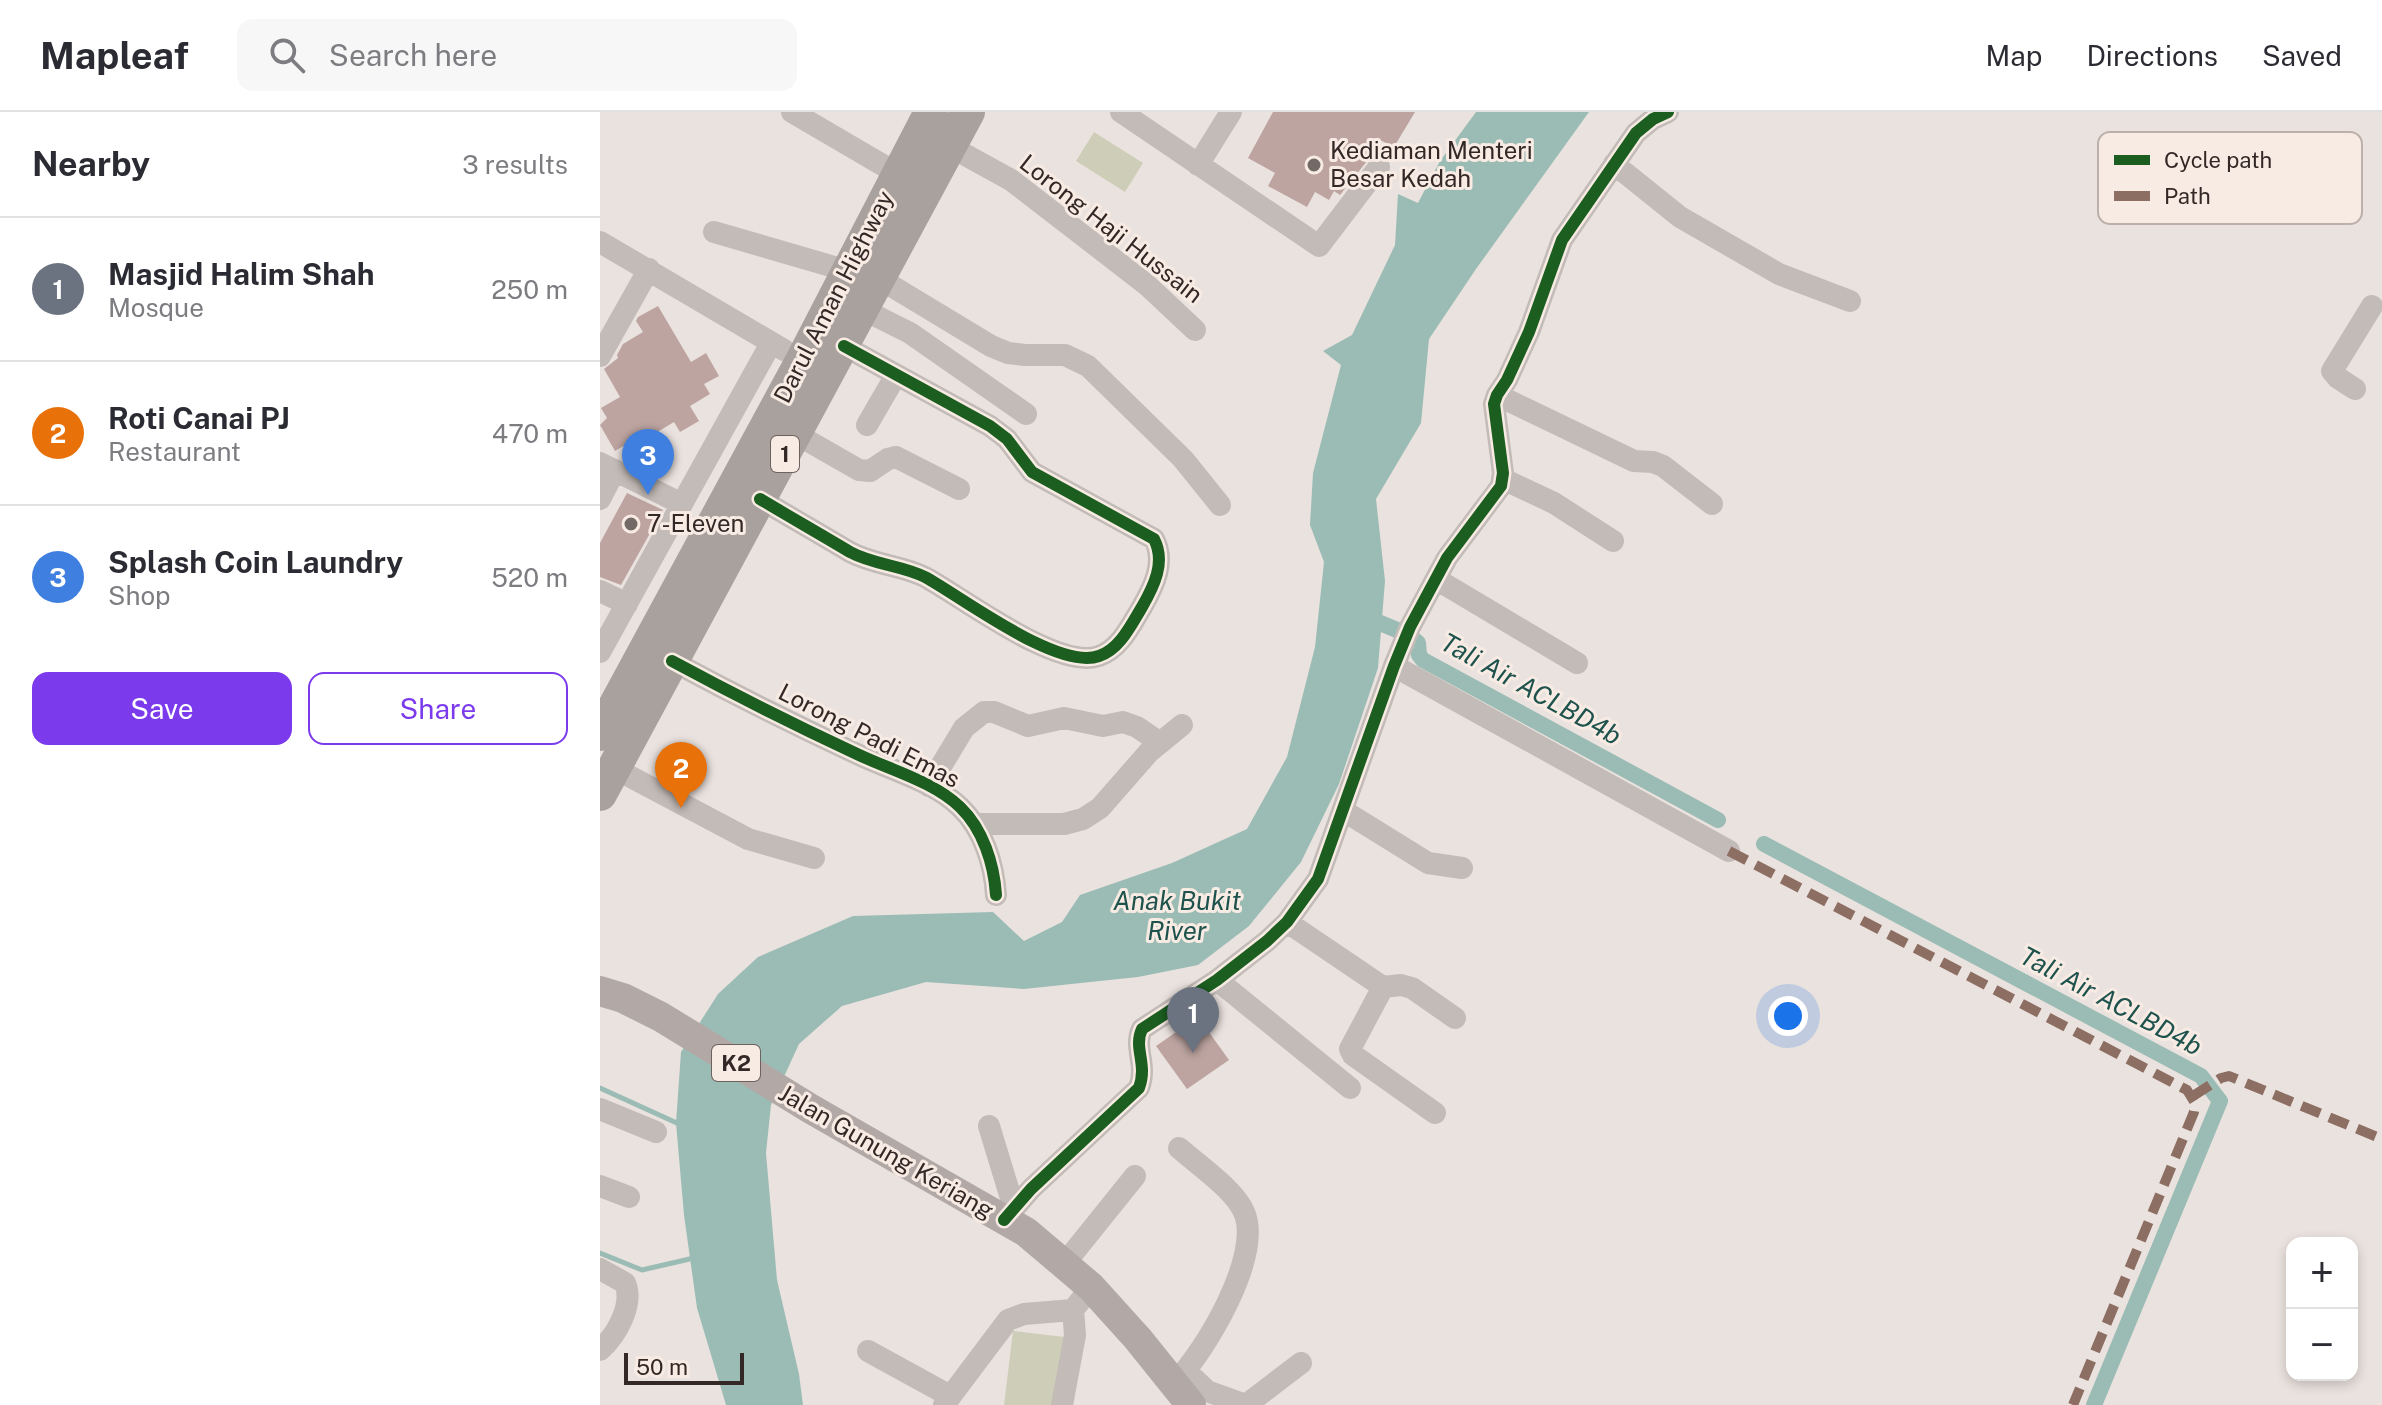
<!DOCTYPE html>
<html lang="en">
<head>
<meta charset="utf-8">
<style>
	body { margin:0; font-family:"Public Sans",sans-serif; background:#f7f7f7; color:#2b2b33 }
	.controls { position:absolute; right:24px; bottom:24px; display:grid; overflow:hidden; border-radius:16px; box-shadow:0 4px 12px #0003 }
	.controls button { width:72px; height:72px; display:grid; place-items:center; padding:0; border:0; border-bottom:2px solid #e1e1e2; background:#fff; color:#2b2b33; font:40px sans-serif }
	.scale { position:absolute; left:24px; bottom:20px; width:120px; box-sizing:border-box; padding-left:8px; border:4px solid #332826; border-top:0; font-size:22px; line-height:28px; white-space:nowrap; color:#332826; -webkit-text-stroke:6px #f8ebe4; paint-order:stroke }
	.you { position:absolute; left:1188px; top:904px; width:28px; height:28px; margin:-20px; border:6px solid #fff; border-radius:50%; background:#1a73e8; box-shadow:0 0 0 12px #1a73e833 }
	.badge { display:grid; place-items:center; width:52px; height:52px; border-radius:50%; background:#7c3aed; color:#fff; font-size:26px; font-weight:700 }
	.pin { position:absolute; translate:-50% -66px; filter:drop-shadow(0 2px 4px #0008) }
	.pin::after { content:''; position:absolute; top:42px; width:28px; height:24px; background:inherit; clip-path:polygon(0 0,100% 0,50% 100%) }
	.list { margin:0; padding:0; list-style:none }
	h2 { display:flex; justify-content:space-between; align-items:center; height:104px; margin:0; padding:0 32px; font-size:34px }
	h2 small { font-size:26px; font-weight:400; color:#7c7c81 }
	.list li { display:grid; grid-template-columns:52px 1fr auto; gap:24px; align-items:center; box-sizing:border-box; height:144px; padding:0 32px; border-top:2px solid #e1e1e2 }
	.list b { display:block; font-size:30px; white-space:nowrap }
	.list p { margin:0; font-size:26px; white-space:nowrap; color:#7c7c81 }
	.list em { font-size:26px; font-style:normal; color:#7c7c81 }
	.actions { display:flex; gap:16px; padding:24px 32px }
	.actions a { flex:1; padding:18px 0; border:2px solid #7c3aed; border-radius:16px; text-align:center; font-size:28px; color:#7c3aed }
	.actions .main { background:#7c3aed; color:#fff }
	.icon { flex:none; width:44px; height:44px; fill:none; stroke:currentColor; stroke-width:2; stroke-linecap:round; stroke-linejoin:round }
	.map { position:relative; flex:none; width:1782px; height:1293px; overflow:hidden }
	header { display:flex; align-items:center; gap:48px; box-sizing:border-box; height:112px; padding:0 40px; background:#fff; border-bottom:2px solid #e1e1e2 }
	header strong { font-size:38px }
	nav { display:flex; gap:44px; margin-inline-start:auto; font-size:28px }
	.search { width:560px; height:72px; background:#f7f7f7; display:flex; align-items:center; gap:20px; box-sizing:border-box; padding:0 28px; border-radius:16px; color:#7c7c81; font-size:30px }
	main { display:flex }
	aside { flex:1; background:#fff }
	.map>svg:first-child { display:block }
	.green { fill:#ceceb8 }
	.water { fill:#9bbcb5 }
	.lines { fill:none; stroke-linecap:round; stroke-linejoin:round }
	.stream { stroke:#9bbcb5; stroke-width:5 }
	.canal { stroke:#9bbcb5; stroke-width:16 }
	.building { fill:#bda4a0 }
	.minor { stroke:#c3bbb7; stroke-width:22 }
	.major { stroke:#b2a9a6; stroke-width:30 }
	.highway { stroke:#a9a19d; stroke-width:34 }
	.quiet { stroke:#8d6e63; stroke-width:10; stroke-dasharray:20 10; stroke-linecap:butt }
	.cycleway-casing { stroke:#f8ebe4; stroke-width:17 }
	.cycleway { stroke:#1b5e20; stroke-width:12 }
	.poi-dot { fill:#736966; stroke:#f8ebe4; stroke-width:3 }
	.labels { text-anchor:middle; stroke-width:6; stroke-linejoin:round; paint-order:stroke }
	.shield { fill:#f8ebe4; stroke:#6e625f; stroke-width:2 }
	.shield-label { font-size:22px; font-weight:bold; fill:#332826 }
	.poi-label { font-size:24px; fill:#332826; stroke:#f8ebe4; text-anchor:start }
	.street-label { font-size:24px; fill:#332826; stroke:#f8ebe4 }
	.water-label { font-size:26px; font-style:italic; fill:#1e524d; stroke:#f8ebe4 }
	.key { fill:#f8ebe4; stroke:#bdb0ab; stroke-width:2 }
	.key-label { font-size:22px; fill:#332826 }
</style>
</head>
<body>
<header>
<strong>Mapleaf</strong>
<div class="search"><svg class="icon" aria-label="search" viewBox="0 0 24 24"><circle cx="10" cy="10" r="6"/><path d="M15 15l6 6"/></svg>Search here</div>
<nav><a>Map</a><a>Directions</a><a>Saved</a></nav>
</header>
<main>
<aside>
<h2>Nearby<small>3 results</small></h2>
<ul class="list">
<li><span class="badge" style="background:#6b7280">1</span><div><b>Masjid Halim Shah</b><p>Mosque</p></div><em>250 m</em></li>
<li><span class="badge" style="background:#e8710a">2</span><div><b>Roti Canai PJ</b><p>Restaurant</p></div><em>470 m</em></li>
<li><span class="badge" style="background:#3f7fe0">3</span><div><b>Splash Coin Laundry</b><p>Shop</p></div><em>520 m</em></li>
</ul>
<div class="actions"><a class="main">Save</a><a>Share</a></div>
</aside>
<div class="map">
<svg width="1782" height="1293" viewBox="0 0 1782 1293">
	<rect width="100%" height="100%" fill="#eae2de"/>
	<!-- green -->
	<path class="green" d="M 494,20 L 543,51 L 525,80 L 476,49 Z
		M 413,1219 L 473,1226 L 465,1293 L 404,1293 Z"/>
	<!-- water -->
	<path class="water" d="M 876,0 L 989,0 L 876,157 L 829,227 L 821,311 L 776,387 L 785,469 L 778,556 L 739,672 L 701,750 L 649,814 L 598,853 L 538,865 L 424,877 L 326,870 L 242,894 L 199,932 L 171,993 L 166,1041 L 177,1168 L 199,1262 L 203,1293 L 126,1293 L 97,1196 L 84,1103 L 76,1011 L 81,940 L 118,882 L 158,845 L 253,804 L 393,800 L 424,829 L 462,810 L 480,783 L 572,751 L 647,717 L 687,645 L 715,535 L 724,450 L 710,413 L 713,361 L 741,253 L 723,239 L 752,223 L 795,133 L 798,82 L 818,91 L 840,49 Z"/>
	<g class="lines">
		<!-- stream -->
		<path class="stream" d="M 0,976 L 79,1012
			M 0,1141 L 42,1158 L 94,1146"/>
		<!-- canal -->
		<path class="canal" d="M 766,499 L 773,508 L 797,518
			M 812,526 L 818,531 L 819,543 L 823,548 L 1118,708
			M 1164,732 L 1601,964 L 1620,989 L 1494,1293"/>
	</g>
	<!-- building -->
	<path class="building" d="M 673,0 L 815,0 L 794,35 L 780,28 L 771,44 L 740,83 L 734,79 L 729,88 L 715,80 L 707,95 L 668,74 L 675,61 L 648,46 Z
		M 58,194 L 91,250 L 106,241 L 119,264 L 104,272 L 110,282 L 90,294 L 99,309 L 80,320 L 74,310 L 54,322 L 51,318 L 15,339 L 0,313 L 7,306 L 1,296 L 20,285 L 4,257 L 18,246 L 17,243 L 23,232 L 43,220 L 36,209 L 38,205 Z
		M 27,381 L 63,398 L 21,473 L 0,465 L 0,431 Z
		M 598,905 L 629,948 L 587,977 L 556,934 Z"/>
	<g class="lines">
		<!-- minor -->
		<path class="minor" d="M 192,0 L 298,62
			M 521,0 L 719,134 L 779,55
			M 351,35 L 411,68 L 547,173 L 595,218
			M 1014,52 L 1080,105 L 1179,162 L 1250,189
			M 598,53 L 631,0
			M 114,120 L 248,159
			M 0,130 L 184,238
			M 280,167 L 391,234 L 408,241 L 425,243 L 465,243 L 488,254 L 583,347 L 620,393
			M 264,198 L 310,221 L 426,302
			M 0,244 L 49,157
			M 1755,277 L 1738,266 L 1732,259 L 1772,194
			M 897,283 L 1034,349 L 1053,350 L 1063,354 L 1112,392
			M 267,313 L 296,263
			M 196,322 L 259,358 L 270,359 L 288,347 L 296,345 L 359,377
			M 0,351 L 82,392
			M 903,367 L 954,391 L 1013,429
			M 0,387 L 15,358
			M 160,387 C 190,405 220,422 250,440 C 274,453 301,453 325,465 C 362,485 458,559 499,544 C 520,537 531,513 542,495 C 554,474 566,450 554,427 L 432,360 L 407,327 L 390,314 L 244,234
			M 836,467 L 977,551
			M 0,479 L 27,492
			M 0,540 L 171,231
			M 72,549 C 133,582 195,613 257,642 C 290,658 333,669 360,695 C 383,717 394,752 396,783
			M 794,554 L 1129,739
			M 14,656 L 148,727 L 214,746
			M 329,674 L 364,616 L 384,600 L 394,600 L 428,614 L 464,606 L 503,614 L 523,610 L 537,615 L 559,630
			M 744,699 L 828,751 L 862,756
			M 374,712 L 464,712 L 483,707 L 500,696 L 549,640 L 582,613
			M 687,810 L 783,875 L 801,873 L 812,876 L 855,906
			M 617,868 L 750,976
			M 783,875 L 750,937 L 753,943 L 835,1001
			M 0,997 L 56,1020
			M 389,1014 L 414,1096
			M 0,1074 L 29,1085
			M 404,1108 L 431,1077 L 539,976 C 548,952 533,936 542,917 L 617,868 L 667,829 L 687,810 L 718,767 L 794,554 L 810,515 L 847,446 L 901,374 L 903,361 L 894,292 L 897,283 L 907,268 L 929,220 L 962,128 L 1036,21 L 1053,7 L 1068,0
			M 465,1151 L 535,1064
			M 0,1157 L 25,1171 C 34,1192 17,1223 0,1238
			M 268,1239 L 350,1284
			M 586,1259 L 607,1279 L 646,1293
			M 575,1270 C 605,1240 663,1143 644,1100 C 635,1078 597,1052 579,1036
			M 344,1293 L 408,1208 L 424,1202 L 473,1198 L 491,1175
			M 462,1293 L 475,1223 L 473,1198
			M 646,1293 L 701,1251"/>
		<!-- major -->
		<path class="major" d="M 0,879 L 23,886 L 61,905 L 211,997 L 426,1120 L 491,1175 L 538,1227 L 591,1293"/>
		<!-- highway -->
		<path class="highway" d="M 0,622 L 202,249 L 331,0
			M 0,682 L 368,0"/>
		<!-- quiet -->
		<path class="quiet" d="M 1129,739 L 1587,978 L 1595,991 L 1594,1000 L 1473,1293
			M 1593,984 L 1621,966 L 1629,964 L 1782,1027"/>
		<defs>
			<path id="cycleway" d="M 160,387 C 190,405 220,422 250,440 C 274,453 301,453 325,465 C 362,485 458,559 499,544 C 520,537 531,513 542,495 C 554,474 566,450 554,427 L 432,360 L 407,327 L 390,314 L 244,234
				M 72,549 C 133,582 195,613 257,642 C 290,658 333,669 360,695 C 383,717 394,752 396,783
				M 404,1108 L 431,1077 L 539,976 C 548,952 533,936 542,917 L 617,868 L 667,829 L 687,810 L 718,767 L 794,554 L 810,515 L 847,446 L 901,374 L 903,361 L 894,292 L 897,283 L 907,268 L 929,220 L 962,128 L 1036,21 L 1053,7 L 1068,0"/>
		</defs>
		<!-- cycleway casing -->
		<use href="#cycleway" class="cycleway-casing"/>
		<!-- cycleway -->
		<use href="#cycleway" class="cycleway"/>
	</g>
	<!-- markers -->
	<g class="poi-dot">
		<circle cx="714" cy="53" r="8"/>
		<circle cx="31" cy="412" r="8"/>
	</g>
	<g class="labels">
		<!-- shield labels -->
		<g class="shield">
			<rect x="171" y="324" width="28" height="36" rx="6"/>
			<rect x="112" y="933" width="48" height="36" rx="6"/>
		</g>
		<g class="shield-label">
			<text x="185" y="350">1</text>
			<text x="136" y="959">K2</text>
		</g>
		<!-- poi labels -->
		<g class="poi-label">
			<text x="730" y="47">Kediaman Menteri<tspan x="730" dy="28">Besar Kedah</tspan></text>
			<text x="47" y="420">7-Eleven</text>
		</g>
		<!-- street labels -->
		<g class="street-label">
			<text transform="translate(511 117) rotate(38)" y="8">Lorong Haji Hussain</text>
			<text transform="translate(234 185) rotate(-63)" y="8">Darul Aman Highway</text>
			<text transform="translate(269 624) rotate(27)" y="8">Lorong Padi Emas</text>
			<text transform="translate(286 1040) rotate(30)" y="8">Jalan Gunung Keriang</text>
		</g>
		<!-- water labels -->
		<g class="water-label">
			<text transform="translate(931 577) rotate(29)" y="9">Tali Air ACLBD4b</text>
			<text x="577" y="798">Anak Bukit<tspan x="577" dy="30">River</tspan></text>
			<text transform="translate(1511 889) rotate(28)" y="9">Tali Air ACLBD4b</text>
		</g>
	</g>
	<!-- legend -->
	<rect x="1498" y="20" width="264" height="92" rx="12" class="key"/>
	<rect x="1514" y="43" width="36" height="10" fill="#1b5e20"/>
	<rect x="1514" y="79" width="36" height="10" fill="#8d6e63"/>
	<g class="key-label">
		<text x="1564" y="56">Cycle path</text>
		<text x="1564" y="92">Path</text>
	</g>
</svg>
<div class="controls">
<button>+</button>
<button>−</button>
</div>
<div class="scale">50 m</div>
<div class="you"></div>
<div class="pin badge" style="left:593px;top:941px;background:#6b7280">1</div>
<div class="pin badge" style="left:81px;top:696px;background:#e8710a">2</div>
<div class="pin badge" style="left:48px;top:383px;background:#3f7fe0">3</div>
</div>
</main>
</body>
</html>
